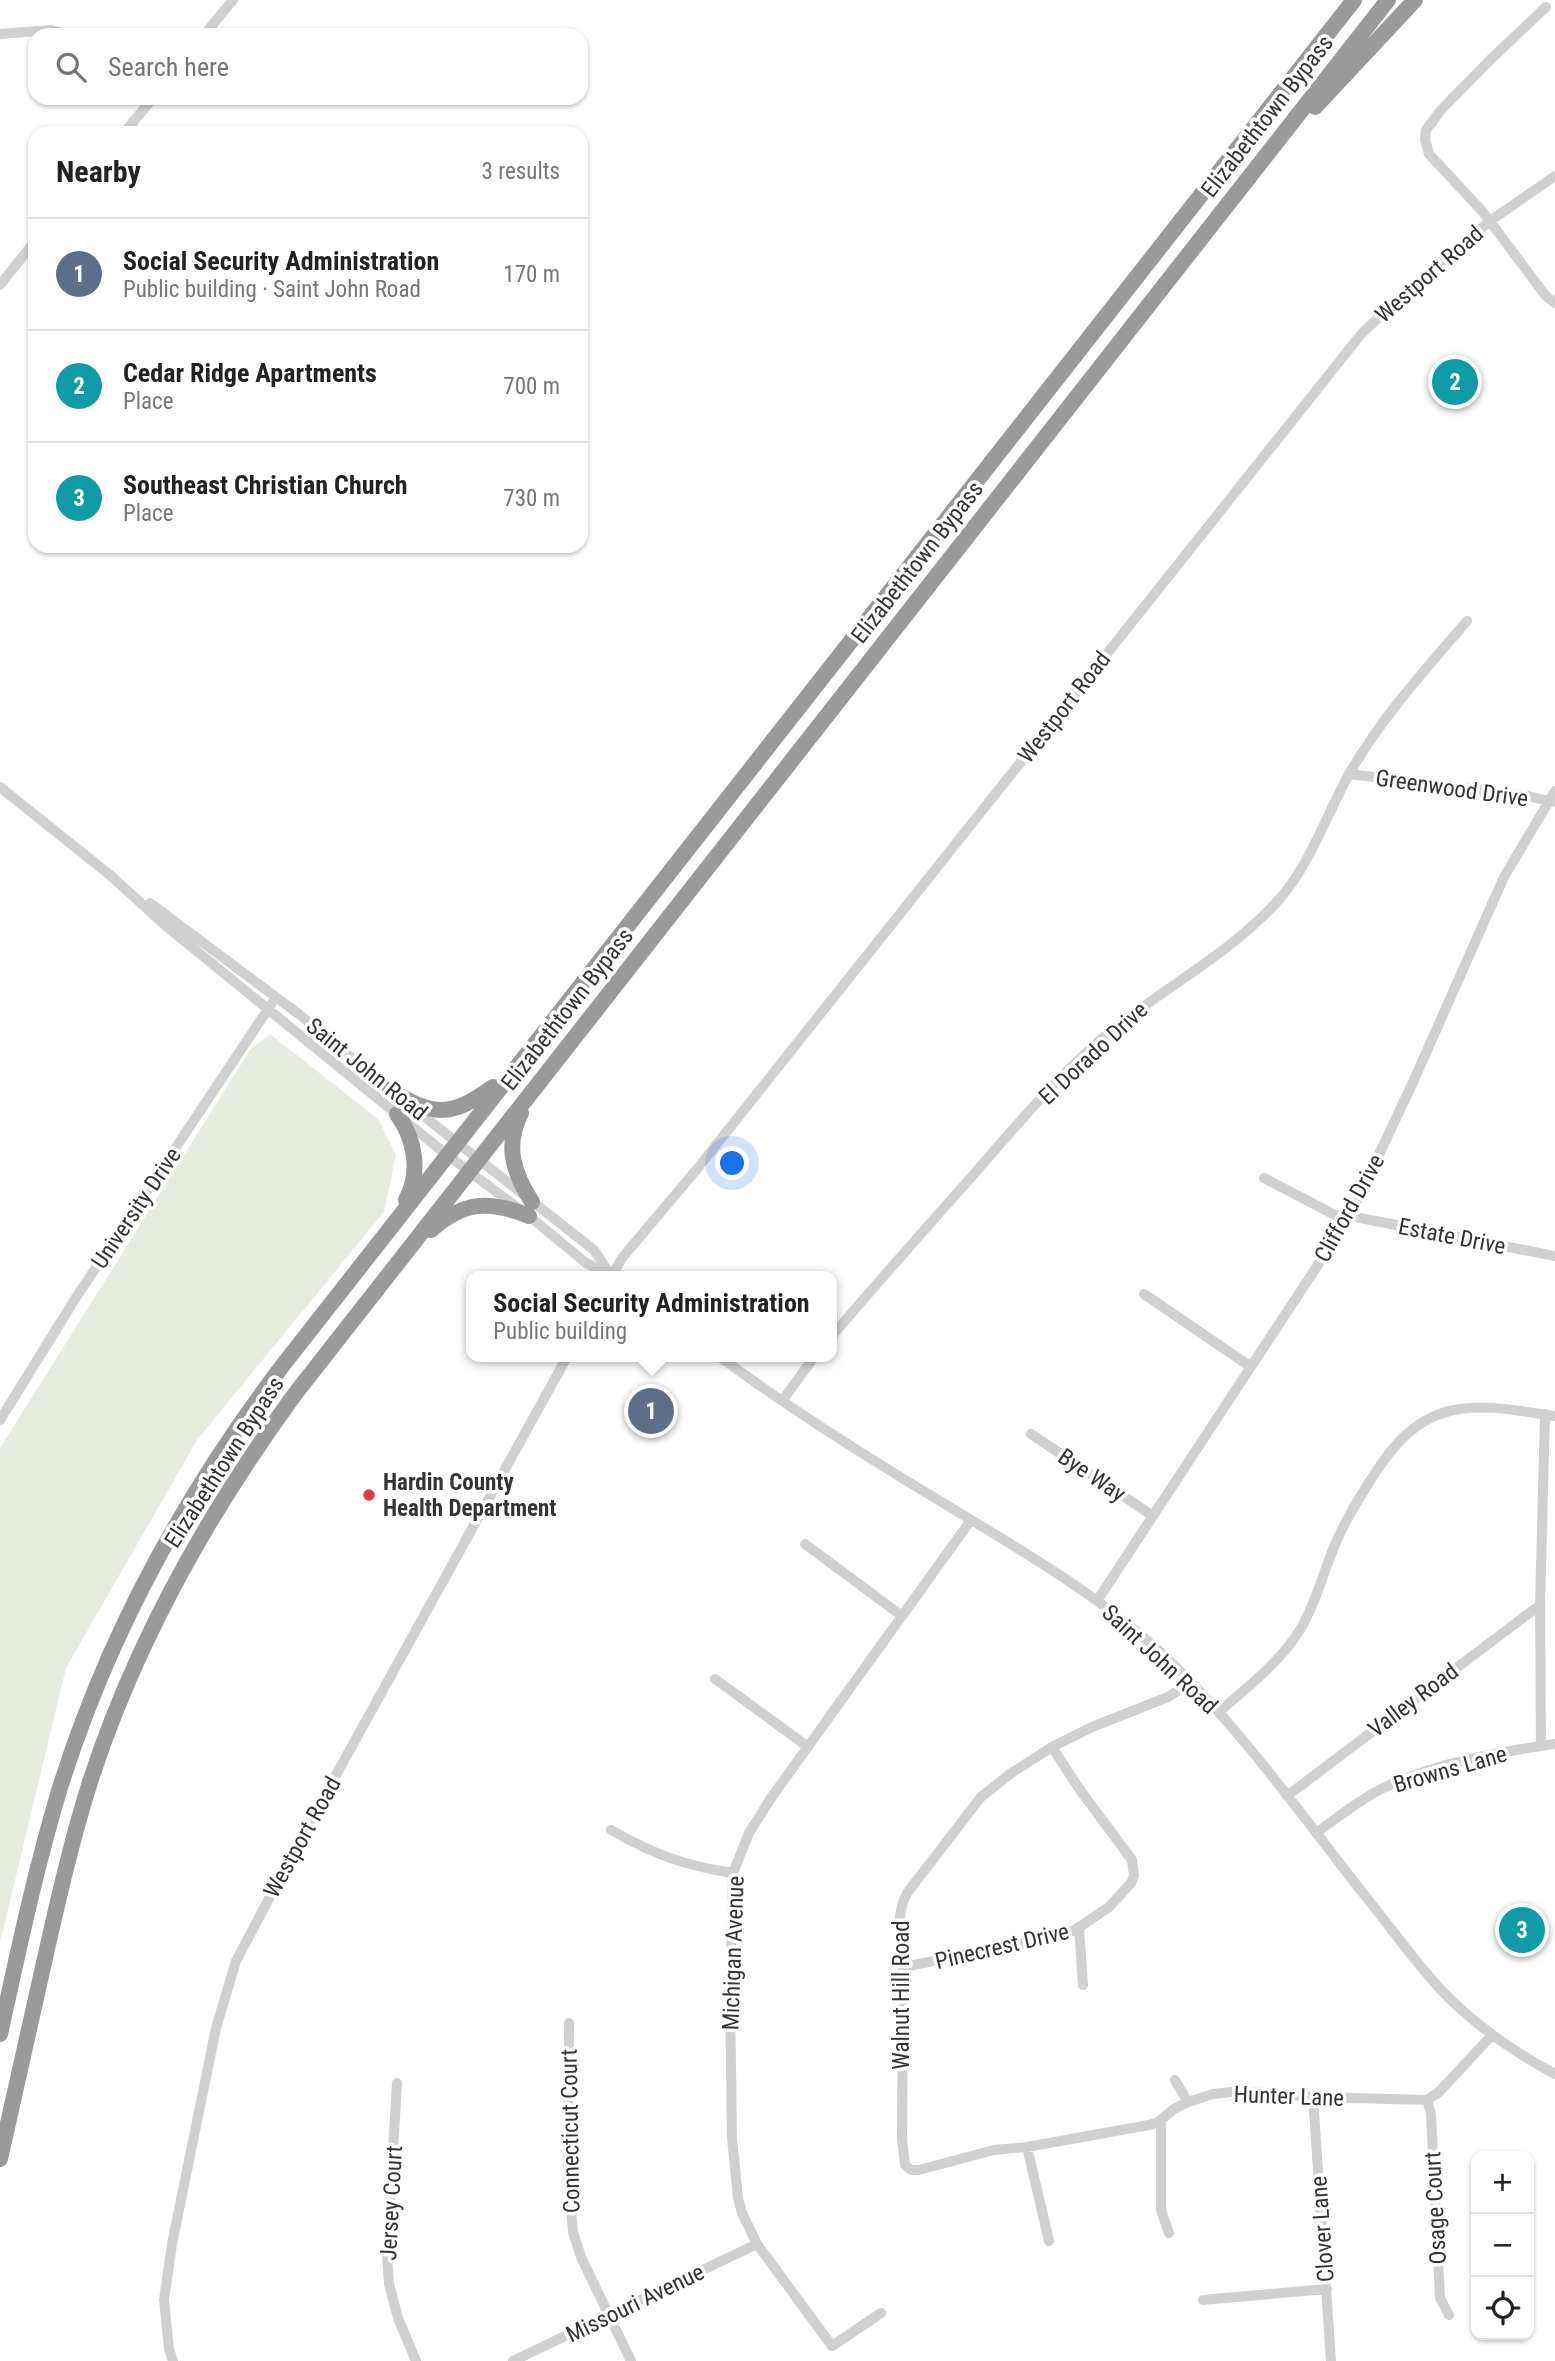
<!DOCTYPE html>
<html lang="en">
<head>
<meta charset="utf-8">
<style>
	body { margin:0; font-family:"Roboto Condensed",sans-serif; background:#f2f2f2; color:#222 }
	.controls { position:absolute; right:21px; bottom:21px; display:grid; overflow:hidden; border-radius:14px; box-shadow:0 2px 5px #0004 }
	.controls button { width:63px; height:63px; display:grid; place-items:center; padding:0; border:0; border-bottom:2px solid #e0e0e0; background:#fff; color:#222; font:35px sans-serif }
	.you { position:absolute; left:733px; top:1164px; width:24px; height:24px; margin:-18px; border:5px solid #fff; border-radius:50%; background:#1a73e8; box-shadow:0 0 0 10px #1a73e833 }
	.badge { display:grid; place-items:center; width:46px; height:46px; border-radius:50%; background:#e63946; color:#fff; font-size:23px; font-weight:700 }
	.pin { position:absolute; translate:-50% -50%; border:4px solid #fff; box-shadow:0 2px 7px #0006 }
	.popup { position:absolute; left:466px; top:1271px; width:371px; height:91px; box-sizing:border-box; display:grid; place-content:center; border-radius:14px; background:#fff; filter:drop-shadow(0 2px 5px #0005); font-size:23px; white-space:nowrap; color:#767676 }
	.popup b { font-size:26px; color:#222 }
	.popup::after { content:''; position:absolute; left:50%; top:100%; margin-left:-14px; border:14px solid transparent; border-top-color:#fff }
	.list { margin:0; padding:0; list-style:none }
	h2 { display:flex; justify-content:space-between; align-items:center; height:91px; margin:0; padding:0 28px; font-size:30px }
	h2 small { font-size:23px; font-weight:400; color:#767676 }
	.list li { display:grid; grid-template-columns:46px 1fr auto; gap:21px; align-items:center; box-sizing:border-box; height:112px; padding:0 28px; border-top:2px solid #e0e0e0 }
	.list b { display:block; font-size:26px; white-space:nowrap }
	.list p { margin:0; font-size:23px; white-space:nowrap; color:#767676 }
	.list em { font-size:23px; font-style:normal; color:#767676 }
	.icon { flex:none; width:38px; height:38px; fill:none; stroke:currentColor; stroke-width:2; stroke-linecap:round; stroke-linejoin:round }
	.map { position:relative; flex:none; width:1555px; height:2361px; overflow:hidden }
	.search { position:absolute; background:#fff; box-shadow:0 2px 5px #0004; left:28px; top:28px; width:560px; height:77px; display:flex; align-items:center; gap:18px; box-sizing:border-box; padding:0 24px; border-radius:21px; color:#767676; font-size:26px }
	.panel { position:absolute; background:#fff; box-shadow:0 2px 5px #0004; left:28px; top:126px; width:560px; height:427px; border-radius:21px }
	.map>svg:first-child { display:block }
	.green { fill:#e6ecdf }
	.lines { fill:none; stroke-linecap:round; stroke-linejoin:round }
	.minor { stroke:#d0d0d0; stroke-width:10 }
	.highway { stroke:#9a9a9a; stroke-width:16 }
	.poi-dot { fill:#e63946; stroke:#fff; stroke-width:2.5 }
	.labels { text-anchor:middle; stroke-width:7; stroke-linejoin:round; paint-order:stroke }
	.street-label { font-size:23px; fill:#333; stroke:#fff }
	.poi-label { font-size:23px; font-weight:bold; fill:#333; stroke:#fff; text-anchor:start }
</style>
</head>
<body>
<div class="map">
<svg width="1555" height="2361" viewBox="0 0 1555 2361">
	<rect width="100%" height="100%" fill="#fff"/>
	<!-- green -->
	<path class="green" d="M 270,1034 L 378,1119 L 396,1155 L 384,1212 L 197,1440 L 66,1668 L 0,1943 L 0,1448 L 250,1050 Z"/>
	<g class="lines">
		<!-- minor -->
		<path class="minor" d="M 1546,7 L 1490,60 L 1441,110 L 1426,130 L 1425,139 L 1429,154 L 1483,212 L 1545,295 L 1555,303
			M 0,34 L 51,30 L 69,35
			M 204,35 L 233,0
			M 124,133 L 153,98
			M 0,285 L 35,241
			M 1349,774 L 1528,796 L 1552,802
			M 0,787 L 110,875 L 166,926 L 447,1155 L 529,1216 L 586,1263 L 612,1276
			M 150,903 L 300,1015 L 394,1093
			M 412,1107 L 594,1250 L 610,1274
			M 1264,1178 L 1335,1215 L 1350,1216 L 1555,1256
			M 612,1276 L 622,1258 L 697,1169 L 1362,333 L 1415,284 L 1490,221 L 1555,176
			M 1144,1294 L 1251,1367
			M 831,1337 C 878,1282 926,1228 974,1174 C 1013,1129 1052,1083 1097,1043 C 1153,993 1224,959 1275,904 C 1309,868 1325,818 1348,776 C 1380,719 1425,670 1467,621
			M 720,1357 C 792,1410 868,1458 945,1504 C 1017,1548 1093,1591 1157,1649 C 1235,1721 1297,1809 1362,1892 C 1389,1925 1414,1961 1443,1992 C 1476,2026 1514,2052 1555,2074
			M 782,1401 L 814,1357
			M 0,1420 L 75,1299 L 272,1003
			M 1031,1434 L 1153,1516
			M 805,1544 L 902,1616
			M 1097,1601 L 1350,1216 L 1414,1080 L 1504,877 L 1555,791
			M 715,1679 L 807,1746
			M 1191,1682 L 1168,1697 L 1092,1727 L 1052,1747 L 1010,1774 L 981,1797 L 907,1893 C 893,1920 903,1943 903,1972 C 903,2028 902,2083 902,2139 L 905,2165 L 911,2170 L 919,2170 L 994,2150 L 1027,2147 L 1149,2125 L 1158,2122 L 1174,2109 L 1188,2102 L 1213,2094 L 1240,2091 L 1313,2097 L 1427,2100 L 1439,2092 L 1492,2035
			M 1219,1712 C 1247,1687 1281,1662 1301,1628 C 1317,1601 1324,1569 1337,1540 C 1345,1522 1355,1505 1365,1489 C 1387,1453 1410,1419 1454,1410 C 1487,1403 1523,1412 1555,1416
			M 1541,1746 L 1540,1605 L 1545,1414
			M 1287,1796 L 1540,1605
			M 611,1830 C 653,1854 685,1866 733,1873
			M 1316,1833 C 1337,1818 1359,1800 1383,1788 C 1435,1763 1498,1752 1555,1744
			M 1079,1928 L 1083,1985
			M 903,1967 L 1031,1942 L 1075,1930 L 1109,1907 L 1131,1883 L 1134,1876 L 1132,1860 L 1080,1790 L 1052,1747
			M 569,2023 L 568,2175 L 573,2232 L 581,2257 L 631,2361
			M 1175,2080 L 1188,2102
			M 397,2083 L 387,2254 L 389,2284 L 398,2318 L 416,2361
			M 1313,2097 L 1331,2361
			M 1427,2100 L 1431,2114 L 1440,2298 L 1449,2315
			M 1161,2120 L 1161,2210 L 1169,2233
			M 1027,2147 L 1049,2241
			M 1203,2300 L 1327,2289
			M 881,2313 L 832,2346 L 757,2244 L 742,2213 L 738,2198 L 732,2138 L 730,1995 L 733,1873 L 749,1833 L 771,1798 L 971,1520
			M 173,2361 L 169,2349 L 164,2300 L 172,2244 L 216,2028 L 236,1961 L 300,1840 L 567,1357
			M 513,2361 L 757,2244"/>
		<!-- highway -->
		<path class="highway" d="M 1315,107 L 1415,0
			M 390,1090 C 434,1117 451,1117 493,1087
			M 521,1113 C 504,1146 514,1174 532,1202
			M 397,1114 C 415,1139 421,1172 406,1200
			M 431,1230 C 464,1201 489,1200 529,1216
			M 0,2034 C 18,1953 35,1871 59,1791 C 107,1636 185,1494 283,1365 L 1354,0
			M 0,2159 C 14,2095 29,2031 43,1967 C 57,1905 71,1842 90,1782 C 136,1640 208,1513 295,1394 L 1388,0"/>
	</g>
	<!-- markers -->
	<circle class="poi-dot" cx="369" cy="1495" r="7"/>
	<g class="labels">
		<!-- street labels -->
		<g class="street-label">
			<text transform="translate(1267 116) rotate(-52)" y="8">Elizabethtown Bypass</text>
			<text transform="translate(1429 274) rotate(-41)" y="8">Westport Road</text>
			<text transform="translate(917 562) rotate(-52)" y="8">Elizabethtown Bypass</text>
			<text transform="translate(1064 707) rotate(-52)" y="8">Westport Road</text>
			<text transform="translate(1452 788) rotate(8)" y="8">Greenwood Drive</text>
			<text transform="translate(567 1009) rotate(-52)" y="8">Elizabethtown Bypass</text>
			<text transform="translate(1093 1053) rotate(-43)" y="8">El Dorado Drive</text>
			<text transform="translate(367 1069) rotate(39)" y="8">Saint John Road</text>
			<text transform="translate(136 1208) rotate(-56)" y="8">University Drive</text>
			<text transform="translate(1349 1208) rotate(-61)" y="8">Clifford Drive</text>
			<text transform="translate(1452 1236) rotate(11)" y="8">Estate Drive</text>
			<text transform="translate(224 1462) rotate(-57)" y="8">Elizabethtown Bypass</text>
			<text transform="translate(1092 1475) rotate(34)" y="8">Bye Way</text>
			<text transform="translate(1160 1659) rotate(43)" y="8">Saint John Road</text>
			<text transform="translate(1413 1700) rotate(-37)" y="8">Valley Road</text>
			<text transform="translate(1450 1769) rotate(-16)" y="8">Browns Lane</text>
			<text transform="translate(302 1837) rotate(-61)" y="8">Westport Road</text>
			<text transform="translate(1002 1946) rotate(-13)" y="8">Pinecrest Drive</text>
			<text transform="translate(733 1953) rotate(-88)" y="8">Michigan Avenue</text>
			<text transform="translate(901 1995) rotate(-90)" y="8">Walnut Hill Road</text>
			<text transform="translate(1289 2096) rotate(2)" y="8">Hunter Lane</text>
			<text transform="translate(570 2131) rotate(-91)" y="8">Connecticut Court</text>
			<text transform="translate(391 2203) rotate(-87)" y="8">Jersey Court</text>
			<text transform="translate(1435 2208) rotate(-93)" y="8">Osage Court</text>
			<text transform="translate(1322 2229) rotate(-94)" y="8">Clover Lane</text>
			<text transform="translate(635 2303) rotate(-26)" y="8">Missouri Avenue</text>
		</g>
		<!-- poi labels -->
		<g class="poi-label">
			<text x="383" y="1490">Hardin County<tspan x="383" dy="26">Health Department</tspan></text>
		</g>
	</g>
</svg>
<div class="controls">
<button>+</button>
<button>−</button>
<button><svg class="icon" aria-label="locate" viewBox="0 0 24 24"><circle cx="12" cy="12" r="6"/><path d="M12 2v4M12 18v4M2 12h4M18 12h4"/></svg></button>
</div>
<div class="you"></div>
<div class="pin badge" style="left:651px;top:1411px;background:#5c6f8a">1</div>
<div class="popup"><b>Social Security Administration</b>Public building</div>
<div class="pin badge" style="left:1455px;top:382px;background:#0f9aa8">2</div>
<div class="pin badge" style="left:1522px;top:1930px;background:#0f9aa8">3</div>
<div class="search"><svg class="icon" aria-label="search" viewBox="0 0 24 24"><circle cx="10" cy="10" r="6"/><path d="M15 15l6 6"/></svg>Search here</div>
<section class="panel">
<h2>Nearby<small>3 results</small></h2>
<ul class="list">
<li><span class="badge" style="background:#5c6f8a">1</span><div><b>Social Security Administration</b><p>Public building · Saint John Road</p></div><em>170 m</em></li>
<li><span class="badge" style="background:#0f9aa8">2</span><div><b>Cedar Ridge Apartments</b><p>Place</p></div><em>700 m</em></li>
<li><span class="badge" style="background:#0f9aa8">3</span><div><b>Southeast Christian Church</b><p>Place</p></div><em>730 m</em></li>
</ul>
</section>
</div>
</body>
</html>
